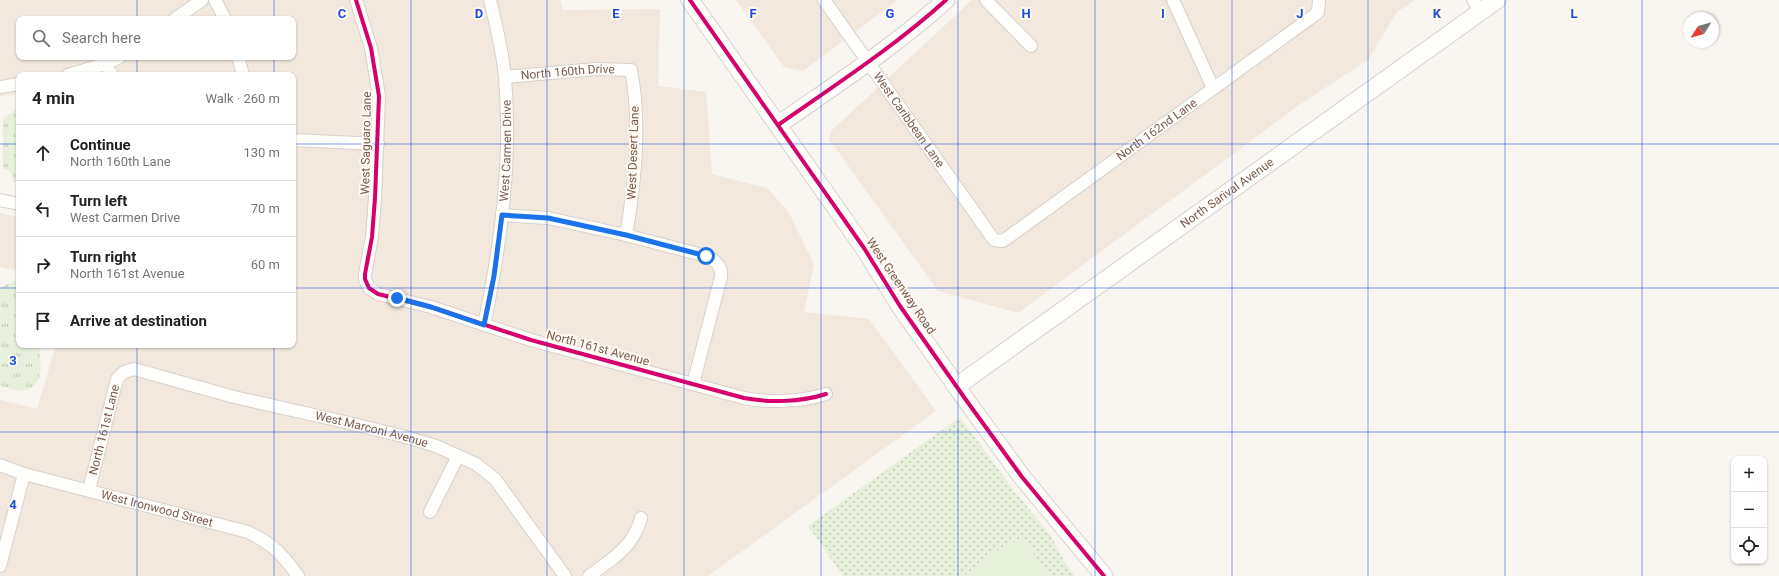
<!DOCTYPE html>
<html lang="en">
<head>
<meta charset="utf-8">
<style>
	body { margin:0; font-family:Roboto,sans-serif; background:#f2f2f2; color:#222 }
	.controls { position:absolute; right:12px; bottom:12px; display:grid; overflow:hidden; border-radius:8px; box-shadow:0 1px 3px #0004 }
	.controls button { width:36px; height:36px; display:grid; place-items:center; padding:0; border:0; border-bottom:1px solid #e0e0e0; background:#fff; color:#222; font:20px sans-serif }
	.compass { position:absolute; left:1683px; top:12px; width:36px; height:36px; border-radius:50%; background:#fff; box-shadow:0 1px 3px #0004; rotate:234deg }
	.stop { position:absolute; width:12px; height:12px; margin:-9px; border:3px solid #1a73e8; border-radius:50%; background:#fff }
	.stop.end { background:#1a73e8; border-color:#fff; box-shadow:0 1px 4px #0008 }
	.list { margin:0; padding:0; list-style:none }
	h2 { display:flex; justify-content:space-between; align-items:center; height:52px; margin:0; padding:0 16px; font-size:17px }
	h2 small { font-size:13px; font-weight:400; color:#767676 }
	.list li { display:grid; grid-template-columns:26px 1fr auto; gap:12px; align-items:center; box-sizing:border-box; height:56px; padding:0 16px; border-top:1px solid #e0e0e0 }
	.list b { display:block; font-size:15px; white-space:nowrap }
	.list p { margin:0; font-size:13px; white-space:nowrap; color:#767676 }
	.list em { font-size:13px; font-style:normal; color:#767676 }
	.icon { flex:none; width:22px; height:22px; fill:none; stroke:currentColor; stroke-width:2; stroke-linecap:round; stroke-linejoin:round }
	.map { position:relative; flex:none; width:1779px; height:576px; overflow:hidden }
	.search { position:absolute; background:#fff; box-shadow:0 1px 3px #0004; left:16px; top:16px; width:280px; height:44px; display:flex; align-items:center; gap:10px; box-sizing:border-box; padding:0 14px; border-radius:8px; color:#767676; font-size:15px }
	.panel { position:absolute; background:#fff; box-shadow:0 1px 3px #0004; left:16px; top:72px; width:280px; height:276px; border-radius:8px }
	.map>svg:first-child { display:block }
	.residential { fill:#f2e8de; fill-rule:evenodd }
	.grass { fill:url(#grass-tufts) }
	.park { fill:url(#park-dots) }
	.garden { fill:#e7f0db }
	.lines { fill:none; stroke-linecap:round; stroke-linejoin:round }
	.street-casing { stroke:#d7d1cb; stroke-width:14 }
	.secondary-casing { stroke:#d9d2cb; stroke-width:19 }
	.street { stroke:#fefefd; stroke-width:12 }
	.secondary { stroke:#fefefd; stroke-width:17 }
	.cycleway-casing { stroke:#fffaf3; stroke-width:6 }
	.cycleway { stroke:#d6006c; stroke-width:4 }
	.route { stroke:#1a73e8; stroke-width:5 }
	.grid { fill:none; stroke:#1d4ed8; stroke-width:1; stroke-opacity:0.55 }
	.labels { text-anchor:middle; stroke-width:4; stroke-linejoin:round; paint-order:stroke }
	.street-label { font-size:12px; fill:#7a5c4d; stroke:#fffaf3 }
	.grid-label { font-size:13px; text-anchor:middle; font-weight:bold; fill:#1d4ed8; stroke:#fffaf3; stroke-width:4; stroke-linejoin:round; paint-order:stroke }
</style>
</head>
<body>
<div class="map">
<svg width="1779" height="576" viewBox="0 0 1779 576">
	<defs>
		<pattern id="grass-tufts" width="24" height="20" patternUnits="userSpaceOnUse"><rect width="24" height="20" fill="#e7f0db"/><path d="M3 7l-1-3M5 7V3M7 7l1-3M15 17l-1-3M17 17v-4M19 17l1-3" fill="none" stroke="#c0c6b4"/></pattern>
		<pattern id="park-dots" width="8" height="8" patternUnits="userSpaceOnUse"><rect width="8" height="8" fill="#e7f0db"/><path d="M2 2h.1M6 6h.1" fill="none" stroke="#c0c6b4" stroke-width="1.8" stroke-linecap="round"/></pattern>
	</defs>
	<rect width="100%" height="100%" fill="#f9f5f0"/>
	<!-- residential -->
	<path class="residential" d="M 0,0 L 560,0 L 563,10 L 660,9 L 658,86 L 706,92 L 712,174 L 767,188 L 788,211 L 814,264 L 804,312 L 869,319 L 936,411 L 708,576 L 0,576 L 0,400 L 37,409 L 56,345 L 293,345 L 293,75 L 19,75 L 19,94 L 0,96 ZM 19,19 L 293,19 L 293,57 L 19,57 Z
		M 736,0 L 898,0 L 803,71 L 784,67 Z
		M 972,0 L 1415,0 L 1397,12 L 1368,60 L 1302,103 L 1018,313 L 938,291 L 829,139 L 831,131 Z
		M 0,213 L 19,217 L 19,271 L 0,267 Z"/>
	<!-- grass -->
	<path class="grass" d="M 19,107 L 19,185 L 14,181 L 9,170 L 3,169 L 3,119 Z
		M 14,281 L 19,283 L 19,345 L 39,345 C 40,360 46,386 25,390 C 17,392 8,387 0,386 L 0,288 Z"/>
	<!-- park -->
	<path class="park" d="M 960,417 L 1012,488 L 1051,536 L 1064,561 L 1075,576 L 843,576 L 808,526 Z"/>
	<!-- garden -->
	<path class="garden" d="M 1024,540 L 1050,576 L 963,576 L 1007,543 Z"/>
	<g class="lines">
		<defs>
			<g id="street">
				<path d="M 215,0 L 225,19"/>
				<path d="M 356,0 L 371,48 L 379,96 L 375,198 L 372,237 L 365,274 L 365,279 L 369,288 L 378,294 L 431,307 L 531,340 L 744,398 C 770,403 801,402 826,394"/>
				<path id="s1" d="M 824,0 L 994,240 L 1003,241 L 1309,19 L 1318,12 L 1319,0"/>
				<path d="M 986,0 L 1031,46"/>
				<path d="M 1173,0 L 1213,88"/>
				<path d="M 1473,0 L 1481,12"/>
				<path d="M 175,19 L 202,0"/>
				<path d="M 238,57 L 243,75"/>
				<path d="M 105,64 L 112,75"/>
				<path d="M 68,75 L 105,64 L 120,57"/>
				<path id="s2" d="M 505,77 L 596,69 L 631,70 C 641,121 635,184 626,235"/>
				<path d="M 0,87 L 19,84"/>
				<path d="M 293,140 L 378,144"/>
				<path d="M 0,200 L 19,204"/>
				<path d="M 502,215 L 548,218 L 626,235 L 706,256 C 716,261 722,266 721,277 L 693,384"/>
				<path id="s3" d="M 484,325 C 501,244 512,161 505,78 C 503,52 496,25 490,0"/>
				<path id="s4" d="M 0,465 L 24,474 L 248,532 C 274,545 281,553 298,576"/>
				<path id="s5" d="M 89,490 L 117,379 L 124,372 L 134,369 L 234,397 L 345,422 L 402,436 L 436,446 L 476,464 L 495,479 L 565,576"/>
				<path d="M 430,512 L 458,456"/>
				<path d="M 0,566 L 24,474"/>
				<path d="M 589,576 C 612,559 633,548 641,518"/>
			</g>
			<g id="secondary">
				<path d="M 690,0 L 864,248 L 900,306 L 966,400 L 1022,477 L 1104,576"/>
				<path d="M 778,125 C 835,85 894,47 946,0"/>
				<path id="s6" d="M 957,386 L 1497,0"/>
			</g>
		</defs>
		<!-- street casing -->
		<use href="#street" class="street-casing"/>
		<!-- secondary casing -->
		<use href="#secondary" class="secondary-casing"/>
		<!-- street -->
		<use href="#street" class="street"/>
		<!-- secondary -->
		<use href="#secondary" class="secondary"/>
		<defs>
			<path id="cycleway" d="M 356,0 L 371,48 L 379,96 L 375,198 L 372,237 L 365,274 L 365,279 L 369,288 L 378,294 L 431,307 L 531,340 L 744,398 C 770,403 801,402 826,394
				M 690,0 L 864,248 L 900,306 L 966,400 L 1022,477 L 1104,576
				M 778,125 C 835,85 894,47 946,0"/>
		</defs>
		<!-- cycleway casing -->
		<use href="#cycleway" class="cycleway-casing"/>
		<!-- cycleway -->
		<use href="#cycleway" class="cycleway"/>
	</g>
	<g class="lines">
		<!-- route -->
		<path class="route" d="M 397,298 L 431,307 L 484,325 L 494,276 L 502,215 L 548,218 L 626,235 L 706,256"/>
	</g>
	<!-- grid -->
	<path class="grid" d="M 137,0 L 137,19M 274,0 L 274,19M 411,0 L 411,576M 547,0 L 547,576M 684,0 L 684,576M 821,0 L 821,576M 958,0 L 958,576M 1095,0 L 1095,576M 1232,0 L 1232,576M 1368,0 L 1368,576M 1505,0 L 1505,576M 1642,0 L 1642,576M 137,57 L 137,75M 274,57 L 274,75M 0,144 L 19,144M 293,144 L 1779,144M 0,288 L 19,288M 293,288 L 1779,288M 137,345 L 137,576M 274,345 L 274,576M 0,432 L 1779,432"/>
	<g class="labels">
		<!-- street labels -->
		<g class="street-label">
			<text dy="4" stroke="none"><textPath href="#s2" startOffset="63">North 160th Drive</textPath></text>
			<text dy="4" stroke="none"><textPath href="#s1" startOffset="147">West Caribbean Lane</textPath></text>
			<text dy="4" stroke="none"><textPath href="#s1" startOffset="493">North 162nd Lane</textPath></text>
			<text transform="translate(366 143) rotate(-89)" y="4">West Saguaro Lane</text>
			<text dy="4" stroke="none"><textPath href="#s3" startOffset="176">West Carmen Drive</textPath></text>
			<text transform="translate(633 153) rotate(-88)" y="4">West Desert Lane</text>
			<text dy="4" stroke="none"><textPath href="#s6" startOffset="332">North Sarival Avenue</textPath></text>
			<text transform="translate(901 286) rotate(56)" y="4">West Greenway Road</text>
			<text transform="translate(598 348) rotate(15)" y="4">North 161st Avenue</text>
			<text dy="4" stroke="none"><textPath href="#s5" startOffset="380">West Marconi Avenue</textPath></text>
			<text dy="4" stroke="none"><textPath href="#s5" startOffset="62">North 161st Lane</textPath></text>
			<text dy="4" stroke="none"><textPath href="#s4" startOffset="163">West Ironwood Street</textPath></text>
		</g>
	</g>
	<g class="grid-label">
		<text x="342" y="18">C</text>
		<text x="479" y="18">D</text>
		<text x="616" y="18">E</text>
		<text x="753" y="18">F</text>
		<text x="890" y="18">G</text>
		<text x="1026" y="18">H</text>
		<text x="1163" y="18">I</text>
		<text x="1300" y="18">J</text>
		<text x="1437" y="18">K</text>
		<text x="1574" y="18">L</text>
		<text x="13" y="365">3</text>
		<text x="13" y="509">4</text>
	</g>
</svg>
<div class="controls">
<button>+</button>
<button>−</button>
<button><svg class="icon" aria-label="locate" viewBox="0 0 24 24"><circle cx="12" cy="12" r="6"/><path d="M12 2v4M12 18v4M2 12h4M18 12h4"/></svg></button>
</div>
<svg class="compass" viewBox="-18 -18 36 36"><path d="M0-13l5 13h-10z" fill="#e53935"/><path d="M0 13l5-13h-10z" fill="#767676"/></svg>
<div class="stop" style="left:706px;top:256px"></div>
<div class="stop end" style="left:397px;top:298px"></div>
<div class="search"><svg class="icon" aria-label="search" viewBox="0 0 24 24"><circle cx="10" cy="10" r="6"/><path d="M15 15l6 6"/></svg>Search here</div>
<section class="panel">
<h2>4 min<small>Walk · 260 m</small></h2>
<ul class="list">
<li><svg class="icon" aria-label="ahead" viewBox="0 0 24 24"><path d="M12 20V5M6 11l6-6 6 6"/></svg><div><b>Continue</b><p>North 160th Lane</p></div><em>130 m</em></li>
<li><svg class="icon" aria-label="left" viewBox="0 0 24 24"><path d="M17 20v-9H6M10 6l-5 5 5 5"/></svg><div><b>Turn left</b><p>West Carmen Drive</p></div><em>70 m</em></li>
<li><svg class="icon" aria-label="right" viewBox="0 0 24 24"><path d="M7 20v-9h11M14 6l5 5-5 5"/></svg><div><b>Turn right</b><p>North 161st Avenue</p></div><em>60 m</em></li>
<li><svg class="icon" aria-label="arrive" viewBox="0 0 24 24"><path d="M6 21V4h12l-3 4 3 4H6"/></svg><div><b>Arrive at destination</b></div></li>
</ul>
</section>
</div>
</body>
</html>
